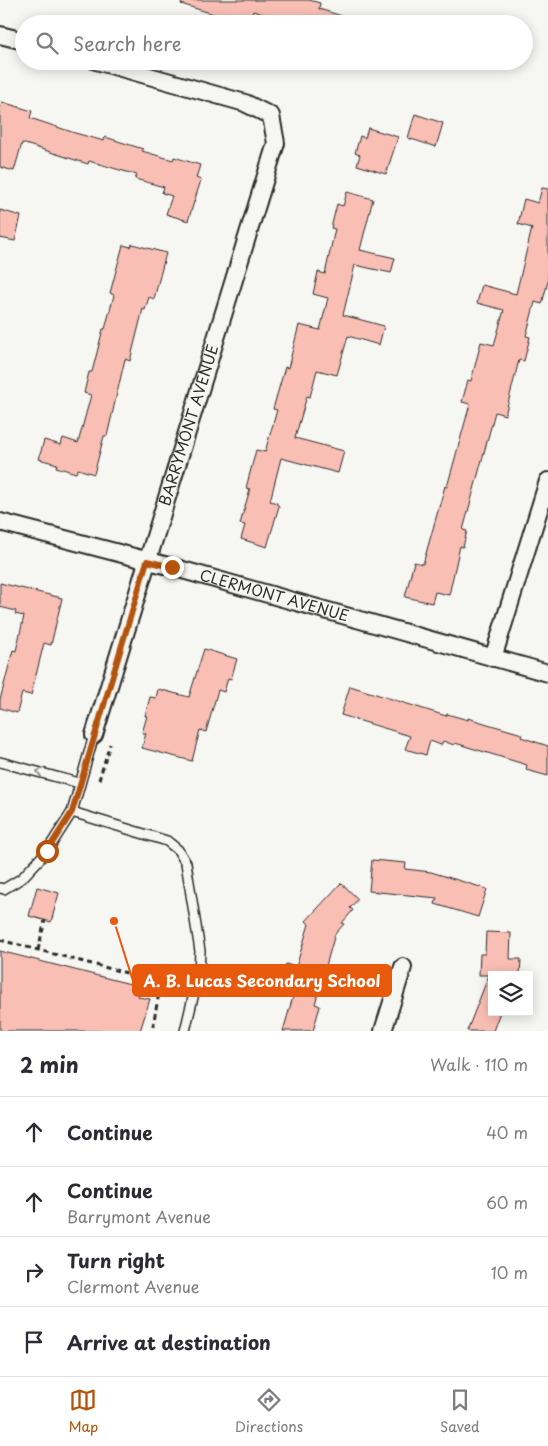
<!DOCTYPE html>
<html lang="en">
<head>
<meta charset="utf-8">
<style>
	body { margin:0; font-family:"Playpen Sans",sans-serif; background:#f7f7f7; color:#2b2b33 }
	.controls { position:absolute; right:15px; bottom:15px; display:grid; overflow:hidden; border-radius:0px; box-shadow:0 2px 12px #0003 }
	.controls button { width:45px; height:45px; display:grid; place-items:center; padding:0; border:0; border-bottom:1px solid #e1e1e2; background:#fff; color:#2b2b33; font:25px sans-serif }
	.stop { position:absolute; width:15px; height:15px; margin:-11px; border:4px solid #b45309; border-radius:50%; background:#fff }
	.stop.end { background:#b45309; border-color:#fff; box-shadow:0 1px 5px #0008 }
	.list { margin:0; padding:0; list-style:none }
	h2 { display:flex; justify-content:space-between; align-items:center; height:65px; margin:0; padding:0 20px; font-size:21px }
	h2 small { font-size:16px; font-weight:400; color:#7c7c81 }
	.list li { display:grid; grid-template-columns:32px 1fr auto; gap:15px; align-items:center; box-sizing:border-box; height:70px; padding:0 20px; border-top:1px solid #e1e1e2 }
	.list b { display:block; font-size:19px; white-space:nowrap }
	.list p { margin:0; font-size:16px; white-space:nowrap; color:#7c7c81 }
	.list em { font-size:16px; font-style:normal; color:#7c7c81 }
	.icon { flex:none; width:28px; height:28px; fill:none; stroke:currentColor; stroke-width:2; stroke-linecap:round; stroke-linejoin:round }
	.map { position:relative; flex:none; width:548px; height:1031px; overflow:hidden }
	.search { position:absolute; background:#fff; box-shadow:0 2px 12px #0003; left:15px; right:15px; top:15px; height:55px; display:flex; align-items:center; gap:12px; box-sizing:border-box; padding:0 18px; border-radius:28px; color:#7c7c81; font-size:19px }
	.sheet { height:345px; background:#fff }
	nav { display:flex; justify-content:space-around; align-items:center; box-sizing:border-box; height:70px; border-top:1px solid #e1e1e2; background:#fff; font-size:14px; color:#7c7c81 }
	nav a { display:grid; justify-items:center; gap:2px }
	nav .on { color:#b45309 }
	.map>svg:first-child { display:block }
	.building { fill:#fabfb4; stroke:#2b2b2b }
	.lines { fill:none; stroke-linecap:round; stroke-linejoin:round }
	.service-casing { stroke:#2b2b2b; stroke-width:12 }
	.minor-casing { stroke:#2b2b2b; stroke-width:20 }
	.path { stroke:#2b2b2b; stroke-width:3; stroke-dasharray:5 4; stroke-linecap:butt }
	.service { stroke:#f6f6f2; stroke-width:9 }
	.minor { stroke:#f6f6f2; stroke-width:16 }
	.oneway { stroke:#90908e }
	.route { stroke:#b45309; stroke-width:6 }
	.labels { text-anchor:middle; stroke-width:4; stroke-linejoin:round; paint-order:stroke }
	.street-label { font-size:15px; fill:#2b2b2b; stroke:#f6f6f2 }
	.leader { fill:none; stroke:#e8590c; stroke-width:2 }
	.callout-dot { fill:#e8590c; stroke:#f6f6f2; stroke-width:2 }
	.callout { fill:#e8590c; stroke:#e8590c; stroke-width:2 }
	.callout-label { font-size:16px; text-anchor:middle; font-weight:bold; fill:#fff }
</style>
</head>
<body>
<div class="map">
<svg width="548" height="1031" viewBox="0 0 548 1031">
	<rect width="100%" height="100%" fill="#f6f6f2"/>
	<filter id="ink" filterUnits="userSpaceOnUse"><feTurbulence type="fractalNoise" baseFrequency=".02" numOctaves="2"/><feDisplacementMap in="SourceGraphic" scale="10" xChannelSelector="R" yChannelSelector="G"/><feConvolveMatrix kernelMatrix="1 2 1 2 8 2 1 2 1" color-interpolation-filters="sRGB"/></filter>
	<g filter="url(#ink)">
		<!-- building -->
		<path class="building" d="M 182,0 L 309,0 L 320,3 L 319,9 L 355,20 L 354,24 L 295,24 L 253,11 L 249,24 L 246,24 L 181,4 Z
			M 2,102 L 32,111 L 30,118 L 75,133 L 104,141 L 105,137 L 143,149 L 142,151 L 173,160 L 174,157 L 200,165 L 196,178 L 201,180 L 188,221 L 166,214 L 172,196 L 162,193 L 164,187 L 135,179 L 137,175 L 89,161 L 88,164 L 22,143 L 14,171 L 0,167 L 0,111 Z
			M 415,114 L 443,123 L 436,147 L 408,138 Z
			M 368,128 L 398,137 L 386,174 L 357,165 L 360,155 L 355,153 L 360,136 L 365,138 Z
			M 542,188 L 548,189 L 548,281 L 542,304 L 535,302 L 526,336 L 530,337 L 524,361 L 519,360 L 505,415 L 495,412 L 463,530 L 467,531 L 463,547 L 460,546 L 449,595 L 435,592 L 432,603 L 405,597 L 414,562 L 423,564 L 445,486 L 447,487 L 470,404 L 462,402 L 468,380 L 471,381 L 481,342 L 494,345 L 504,310 L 477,303 L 482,285 L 516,294 L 532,228 L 518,224 L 524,199 L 538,203 Z
			M 347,192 L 373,199 L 360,250 L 395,258 L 391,273 L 355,265 L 343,315 L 384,326 L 379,345 L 348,336 L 337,375 L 317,370 L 310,397 L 307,396 L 295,438 L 344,451 L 338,473 L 281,458 L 270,501 L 277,503 L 277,505 L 279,506 L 267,547 L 241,539 L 245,525 L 240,524 L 250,489 L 246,488 L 256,450 L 265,452 L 277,410 L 273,409 L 285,367 L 288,368 L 299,325 L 320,330 L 328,298 L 313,294 L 318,272 L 325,274 L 335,229 L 331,228 L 337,204 L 343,206 Z
			M 0,210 L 21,216 L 15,241 L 0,238 Z
			M 132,244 L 166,253 L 154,299 L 149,297 L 145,310 L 143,309 L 130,361 L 125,359 L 107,436 L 104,436 L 94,474 L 78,469 L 76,473 L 56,467 L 57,464 L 39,459 L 44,440 L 61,445 L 63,438 L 78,443 L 91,395 L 84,393 L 89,372 L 92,372 L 103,329 L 105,329 L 114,295 L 110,293 L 123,245 L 131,247 Z
			M 0,583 L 62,598 L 51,645 L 44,643 L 31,695 L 22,693 L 17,713 L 0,708 L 0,700 L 13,650 L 16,651 L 24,616 L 15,614 L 16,611 L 0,607 Z
			M 204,649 L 237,659 L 231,679 L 228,678 L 224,692 L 218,690 L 206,732 L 200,730 L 192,761 L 142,748 L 146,733 L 142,733 L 147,716 L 145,716 L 150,697 L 156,698 L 158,689 L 189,697 Z
			M 350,686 L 446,716 L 447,714 L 468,720 L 468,718 L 491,725 L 522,734 L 521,737 L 548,746 L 548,776 L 526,770 L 527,765 L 455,743 L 454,745 L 443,741 L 441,745 L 430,741 L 426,755 L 405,749 L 410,736 L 341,715 Z
			M 372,860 L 406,863 L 405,869 L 431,872 L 487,889 L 478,917 L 435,904 L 437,898 L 369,891 Z
			M 341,883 L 358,899 L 350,908 L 353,910 L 342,923 L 344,924 L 335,934 L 315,1004 L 320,1006 L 313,1031 L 283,1031 L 295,990 L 289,988 L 290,986 L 280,983 L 286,964 L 296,967 L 309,924 L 306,921 Z
			M 37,887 L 59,893 L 51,922 L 29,916 Z
			M 486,932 L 511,933 L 510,959 L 521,959 L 520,975 L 492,975 L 492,1012 L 500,1012 L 493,1031 L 467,1031 L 489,975 L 479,975 L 480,954 L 485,954 Z
			M 0,951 L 142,987 L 138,997 L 150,999 L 140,1031 L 0,1031 Z"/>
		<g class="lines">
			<defs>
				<path id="service" d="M 0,762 L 79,783
					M 72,812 L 167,841 L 178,850 L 186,863 L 200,951 L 199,972 L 185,1031
					M 0,888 L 4,889 L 22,878 L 47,851 L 72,812 L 94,735"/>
				<g id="minor">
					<path d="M 0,35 L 24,41"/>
					<path id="s1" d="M 0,522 L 172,567 L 548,673"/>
					<path d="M 493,658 L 548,481"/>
					<path id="s2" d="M 94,735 L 276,143 L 271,116 L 245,103 L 96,61"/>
					<path d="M 383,1031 L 403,967"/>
				</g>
			</defs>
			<!-- service casing -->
			<use href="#service" class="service-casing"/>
			<!-- minor casing -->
			<use href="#minor" class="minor-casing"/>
			<!-- path -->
			<path class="path" d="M 99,780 L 110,744
				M 0,940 L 161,982 L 152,1031
				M 38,950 L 45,920"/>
			<!-- service -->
			<use href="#service" class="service"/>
			<!-- minor -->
			<use href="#minor" class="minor"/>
		</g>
		<!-- one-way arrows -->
		<defs><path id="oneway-chevron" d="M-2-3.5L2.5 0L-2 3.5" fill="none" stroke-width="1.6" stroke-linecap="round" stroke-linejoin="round" transform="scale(1.25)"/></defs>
		<use class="oneway" href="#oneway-chevron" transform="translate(40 772) rotate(-165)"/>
	</g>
	<g class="lines" filter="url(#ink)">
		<!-- route -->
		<path class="route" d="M 47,851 L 72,812 L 147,561 L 172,567"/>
	</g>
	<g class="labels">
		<!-- street labels -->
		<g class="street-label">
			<text dy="5" stroke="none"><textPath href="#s2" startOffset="324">BARRYMONT AVENUE</textPath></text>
			<text dy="5" stroke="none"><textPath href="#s1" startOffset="284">CLERMONT AVENUE</textPath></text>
		</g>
	</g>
	<!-- callouts -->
	<path class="leader" d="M114 921L133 981"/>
	<circle class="callout-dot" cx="114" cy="921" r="5"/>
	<rect class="callout" x="133" y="965" width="258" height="31" rx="5"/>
	<g class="callout-label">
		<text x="262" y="987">A. B. Lucas Secondary School</text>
	</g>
</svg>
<div class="controls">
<button><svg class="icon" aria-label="layers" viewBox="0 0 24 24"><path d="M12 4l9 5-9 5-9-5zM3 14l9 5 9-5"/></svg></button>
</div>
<div class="stop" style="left:47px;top:851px"></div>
<div class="stop end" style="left:172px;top:567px"></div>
<div class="search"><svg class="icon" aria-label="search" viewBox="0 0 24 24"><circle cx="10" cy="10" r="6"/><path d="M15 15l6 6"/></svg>Search here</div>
</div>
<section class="sheet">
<h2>2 min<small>Walk · 110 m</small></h2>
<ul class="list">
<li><svg class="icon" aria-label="ahead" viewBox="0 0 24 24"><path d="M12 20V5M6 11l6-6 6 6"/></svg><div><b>Continue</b></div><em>40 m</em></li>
<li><svg class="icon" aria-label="ahead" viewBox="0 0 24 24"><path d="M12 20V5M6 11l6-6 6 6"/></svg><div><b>Continue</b><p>Barrymont Avenue</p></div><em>60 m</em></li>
<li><svg class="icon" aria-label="right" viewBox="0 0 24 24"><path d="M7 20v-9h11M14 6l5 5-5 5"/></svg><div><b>Turn right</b><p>Clermont Avenue</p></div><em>10 m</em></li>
<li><svg class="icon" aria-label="arrive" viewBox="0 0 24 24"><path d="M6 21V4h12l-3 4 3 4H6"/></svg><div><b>Arrive at destination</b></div></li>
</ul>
</section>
<nav>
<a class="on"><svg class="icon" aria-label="map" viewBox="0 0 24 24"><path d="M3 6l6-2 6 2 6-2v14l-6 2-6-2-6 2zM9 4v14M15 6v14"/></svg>Map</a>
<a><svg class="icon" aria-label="directions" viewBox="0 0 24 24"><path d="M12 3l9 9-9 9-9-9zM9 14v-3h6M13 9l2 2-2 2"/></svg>Directions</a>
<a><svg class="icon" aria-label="saved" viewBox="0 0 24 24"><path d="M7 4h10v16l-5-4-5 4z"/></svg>Saved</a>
</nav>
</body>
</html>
